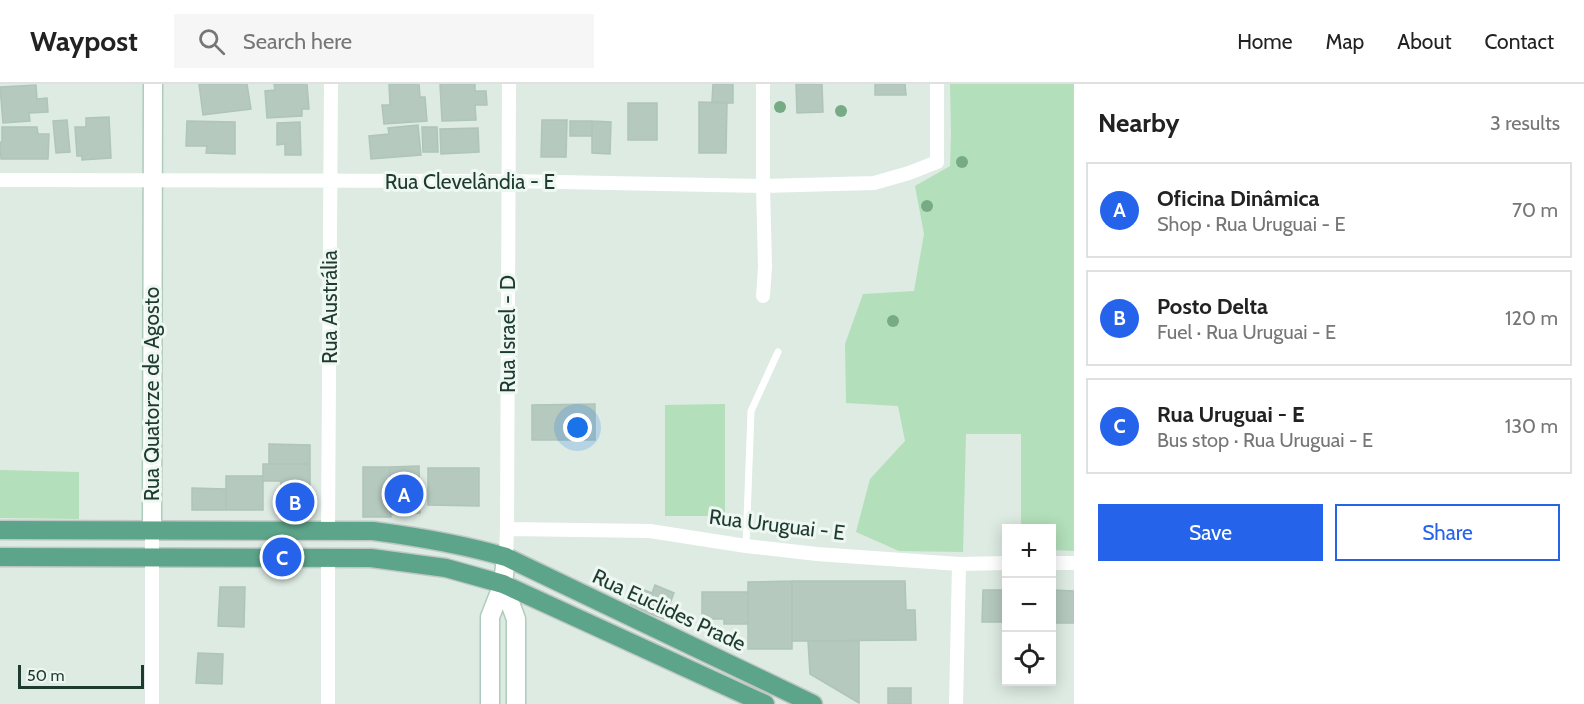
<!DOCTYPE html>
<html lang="en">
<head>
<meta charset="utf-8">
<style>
	body { margin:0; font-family:Cabin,sans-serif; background:#f6f6f6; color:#222 }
	.controls { position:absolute; right:18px; bottom:18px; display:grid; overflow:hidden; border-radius:0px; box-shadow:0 3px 15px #0003 }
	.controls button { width:54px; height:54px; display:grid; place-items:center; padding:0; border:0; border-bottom:2px solid #e0e0e0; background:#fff; color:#222; font:30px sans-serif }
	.scale { position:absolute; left:18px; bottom:15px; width:126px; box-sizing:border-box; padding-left:6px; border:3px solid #1d3b30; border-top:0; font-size:16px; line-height:21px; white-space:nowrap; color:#1d3b30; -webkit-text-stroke:4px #eef7f1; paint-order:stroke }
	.you { position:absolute; left:578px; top:344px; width:21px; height:21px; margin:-15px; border:4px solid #fff; border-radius:50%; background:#1a73e8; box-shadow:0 0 0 9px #1a73e833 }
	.badge { display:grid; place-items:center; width:39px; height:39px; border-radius:50%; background:#2563eb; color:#fff; font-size:20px; font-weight:700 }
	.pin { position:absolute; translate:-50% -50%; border:3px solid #fff; box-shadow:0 2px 6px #0006 }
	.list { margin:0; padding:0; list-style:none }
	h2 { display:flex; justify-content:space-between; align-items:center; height:78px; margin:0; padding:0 24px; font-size:26px }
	h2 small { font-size:20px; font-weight:400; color:#767676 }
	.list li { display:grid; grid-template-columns:39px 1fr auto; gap:18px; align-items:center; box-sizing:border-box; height:96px; margin:0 12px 12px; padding:0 12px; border:2px solid #e0e0e0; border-radius:0px }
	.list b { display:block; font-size:22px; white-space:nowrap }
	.list p { margin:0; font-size:20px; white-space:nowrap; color:#767676 }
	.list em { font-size:20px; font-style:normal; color:#767676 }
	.actions { display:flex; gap:12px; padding:18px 24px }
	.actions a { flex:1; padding:14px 0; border:2px solid #2563eb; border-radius:0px; text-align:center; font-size:21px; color:#2563eb }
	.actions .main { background:#2563eb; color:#fff }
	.icon { flex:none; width:33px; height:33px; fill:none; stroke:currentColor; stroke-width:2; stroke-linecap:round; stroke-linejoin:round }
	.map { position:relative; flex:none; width:1074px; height:620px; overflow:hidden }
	header { display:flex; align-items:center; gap:36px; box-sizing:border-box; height:84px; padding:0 30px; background:#fff; border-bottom:2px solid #e0e0e0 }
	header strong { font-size:28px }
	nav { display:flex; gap:33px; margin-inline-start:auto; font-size:21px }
	.search { width:420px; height:54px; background:#f6f6f6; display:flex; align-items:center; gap:15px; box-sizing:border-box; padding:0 21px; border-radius:0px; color:#767676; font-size:22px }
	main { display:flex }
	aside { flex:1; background:#fff }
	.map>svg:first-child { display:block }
	.green { fill:#b3dfba }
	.building { fill:#b5c9be; stroke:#afc5b9; stroke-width:1.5 }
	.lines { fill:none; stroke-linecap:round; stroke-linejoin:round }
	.secondary-casing { stroke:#afcbbe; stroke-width:21 }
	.primary-casing { stroke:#c0c8c5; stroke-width:21 }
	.lane { stroke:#fff; stroke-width:7 }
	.street { stroke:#fff; stroke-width:14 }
	.secondary { stroke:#fff; stroke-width:18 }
	.primary { stroke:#5da58a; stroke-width:18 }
	.tree { fill:#77ab86 }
	.labels { text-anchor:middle; stroke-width:6; stroke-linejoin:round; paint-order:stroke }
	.street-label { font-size:21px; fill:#1d3b30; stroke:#eef7f1 }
</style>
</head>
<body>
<header>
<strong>Waypost</strong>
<div class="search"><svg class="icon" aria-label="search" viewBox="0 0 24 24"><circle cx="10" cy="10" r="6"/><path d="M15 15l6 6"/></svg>Search here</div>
<nav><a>Home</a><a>Map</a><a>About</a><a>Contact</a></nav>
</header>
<main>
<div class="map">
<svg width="1074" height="620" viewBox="0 0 1074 620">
	<rect width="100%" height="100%" fill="#ddebe3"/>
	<!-- green -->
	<path class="green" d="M 950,0 L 1074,0 L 1074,467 L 1052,466 L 1052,444 L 1021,444 L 1021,350 L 966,350 L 963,468 L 899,467 L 856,448 L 870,395 L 905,357 L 898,322 L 846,319 L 845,260 L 863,210 L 914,207 L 924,150 L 915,102 L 950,82 L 951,49 Z
		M 725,320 L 725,432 L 665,432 L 665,321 Z
		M 0,386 L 79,388 L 79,435 L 0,434 Z"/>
	<!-- building -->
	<path class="building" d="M 199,0 L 247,0 L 251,25 L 203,31 Z
		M 274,0 L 307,0 L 309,25 L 302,25 L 302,32 L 267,34 L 265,7 L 275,6 Z
		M 389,0 L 419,0 L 420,13 L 425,13 L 427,37 L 384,40 L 382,21 L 390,21 Z
		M 440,0 L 475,0 L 475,7 L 486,7 L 487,21 L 475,21 L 476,36 L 442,37 Z
		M 713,0 L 733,0 L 733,19 L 712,18 Z
		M 796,0 L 822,0 L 823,28 L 797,29 Z
		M 875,0 L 905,0 L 906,11 L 875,11 Z
		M 36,1 L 37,15 L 47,14 L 48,28 L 29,29 L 30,37 L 3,39 L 0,3 Z
		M 699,18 L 727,19 L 726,69 L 699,69 Z
		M 628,19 L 657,19 L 657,56 L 628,56 Z
		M 109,33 L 111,74 L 82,76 L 82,72 L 77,72 L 75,43 L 86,43 L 86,34 Z
		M 67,36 L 70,68 L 56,69 L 53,37 Z
		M 542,36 L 567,36 L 566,73 L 541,73 Z
		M 187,37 L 235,38 L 235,70 L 206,69 L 207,62 L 186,62 Z
		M 570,37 L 592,37 L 592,52 L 570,52 Z
		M 592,37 L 611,38 L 610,70 L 592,69 Z
		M 300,38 L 301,71 L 285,71 L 285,60 L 277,61 L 277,39 Z
		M 418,41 L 421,71 L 371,75 L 369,52 L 389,50 L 388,44 Z
		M 2,43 L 37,43 L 38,50 L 49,50 L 48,75 L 1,75 L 0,59 L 2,57 Z
		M 422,43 L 437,43 L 438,68 L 423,68 Z
		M 478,44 L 479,68 L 441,70 L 440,45 Z
		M 595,320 L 595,356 L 532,356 L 532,321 Z
		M 269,360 L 310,361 L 310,380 L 269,380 Z
		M 263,380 L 310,380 L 310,434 L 281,434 L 281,397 L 263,397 Z
		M 419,382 L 420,429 L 391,430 L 390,383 Z
		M 363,383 L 390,383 L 391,433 L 363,433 Z
		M 428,384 L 479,384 L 479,422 L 428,421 Z
		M 226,392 L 263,392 L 263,426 L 226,426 Z
		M 192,404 L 226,405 L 226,426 L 192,426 Z
		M 792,497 L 905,497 L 906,526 L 915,526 L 916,556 L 792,557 Z
		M 792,497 L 792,565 L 748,565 L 748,498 Z
		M 655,501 L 674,509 L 664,535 L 630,522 L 637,503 L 652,509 Z
		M 220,503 L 245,503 L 244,543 L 218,542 Z
		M 983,506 L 1006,506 L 1006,538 L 982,538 Z
		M 1052,506 L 1074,507 L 1074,539 L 1052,539 Z
		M 702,508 L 748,508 L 748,540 L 724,540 L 724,535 L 702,535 Z
		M 808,557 L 859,557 L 859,619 L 810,590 Z
		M 198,569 L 223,570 L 222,600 L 196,599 Z
		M 888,604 L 911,604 L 911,620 L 888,620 Z"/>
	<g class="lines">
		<defs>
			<path id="secondary" d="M 152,446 L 153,0
				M 503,500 L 516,535 L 516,620
				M 490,620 L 490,533 L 503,500 L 506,473"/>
			<path id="primary" d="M 0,446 L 373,447 C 419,453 461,460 506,473 L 813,620
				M 0,473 L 371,474 L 446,484 L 503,500 L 765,620"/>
		</defs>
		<!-- secondary casing -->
		<use href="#secondary" class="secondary-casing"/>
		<!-- primary casing -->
		<use href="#primary" class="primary-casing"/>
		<!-- lane -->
		<path class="lane" d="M 746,462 L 751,327 L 778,268"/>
		<!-- street -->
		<path class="street" d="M 0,96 L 508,97 L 763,102 L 874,99 L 909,89 L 937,78 L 937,0
			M 763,212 L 765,183 L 763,102 L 763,0
			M 507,445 L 650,447 L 746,462 L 817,470 L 959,480 L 1006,479
			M 328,446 L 331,0
			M 506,473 L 507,445 L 509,0
			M 328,474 L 328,620
			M 1052,479 L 1074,479
			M 152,620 L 152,446
			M 956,620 L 959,480"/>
		<!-- secondary -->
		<use href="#secondary" class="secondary"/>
		<!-- primary -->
		<use href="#primary" class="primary"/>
	</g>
	<!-- trees -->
	<g class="tree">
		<circle cx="780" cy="23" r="6"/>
		<circle cx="841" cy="27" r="6"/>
		<circle cx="962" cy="78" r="6"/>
		<circle cx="927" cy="122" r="6"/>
		<circle cx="893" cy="237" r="6"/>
	</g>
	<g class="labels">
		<!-- street labels -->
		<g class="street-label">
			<text x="470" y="105">Rua Clevelândia - E</text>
			<text transform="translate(330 223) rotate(-90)" y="7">Rua Austrália</text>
			<text transform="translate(508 250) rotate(-90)" y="7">Rua Israel - D</text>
			<text transform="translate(152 310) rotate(-90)" y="7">Rua Quatorze de Agosto</text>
			<text transform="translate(777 441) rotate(7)" y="7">Rua Uruguai - E</text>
			<text transform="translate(669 526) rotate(25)" y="7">Rua Euclides Prade</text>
		</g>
	</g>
</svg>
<div class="controls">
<button>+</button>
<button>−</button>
<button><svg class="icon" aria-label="locate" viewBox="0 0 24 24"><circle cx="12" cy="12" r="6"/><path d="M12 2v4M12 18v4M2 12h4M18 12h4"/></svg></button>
</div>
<div class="scale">50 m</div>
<div class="you"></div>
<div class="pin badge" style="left:404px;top:410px">A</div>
<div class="pin badge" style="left:295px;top:418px">B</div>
<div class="pin badge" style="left:282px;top:473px">C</div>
</div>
<aside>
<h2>Nearby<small>3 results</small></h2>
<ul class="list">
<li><span class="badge">A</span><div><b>Oficina Dinâmica</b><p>Shop · Rua Uruguai - E</p></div><em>70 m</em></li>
<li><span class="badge">B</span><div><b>Posto Delta</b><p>Fuel · Rua Uruguai - E</p></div><em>120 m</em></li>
<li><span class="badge">C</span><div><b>Rua Uruguai - E</b><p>Bus stop · Rua Uruguai - E</p></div><em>130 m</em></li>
</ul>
<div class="actions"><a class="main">Save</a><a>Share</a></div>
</aside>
</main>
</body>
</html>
